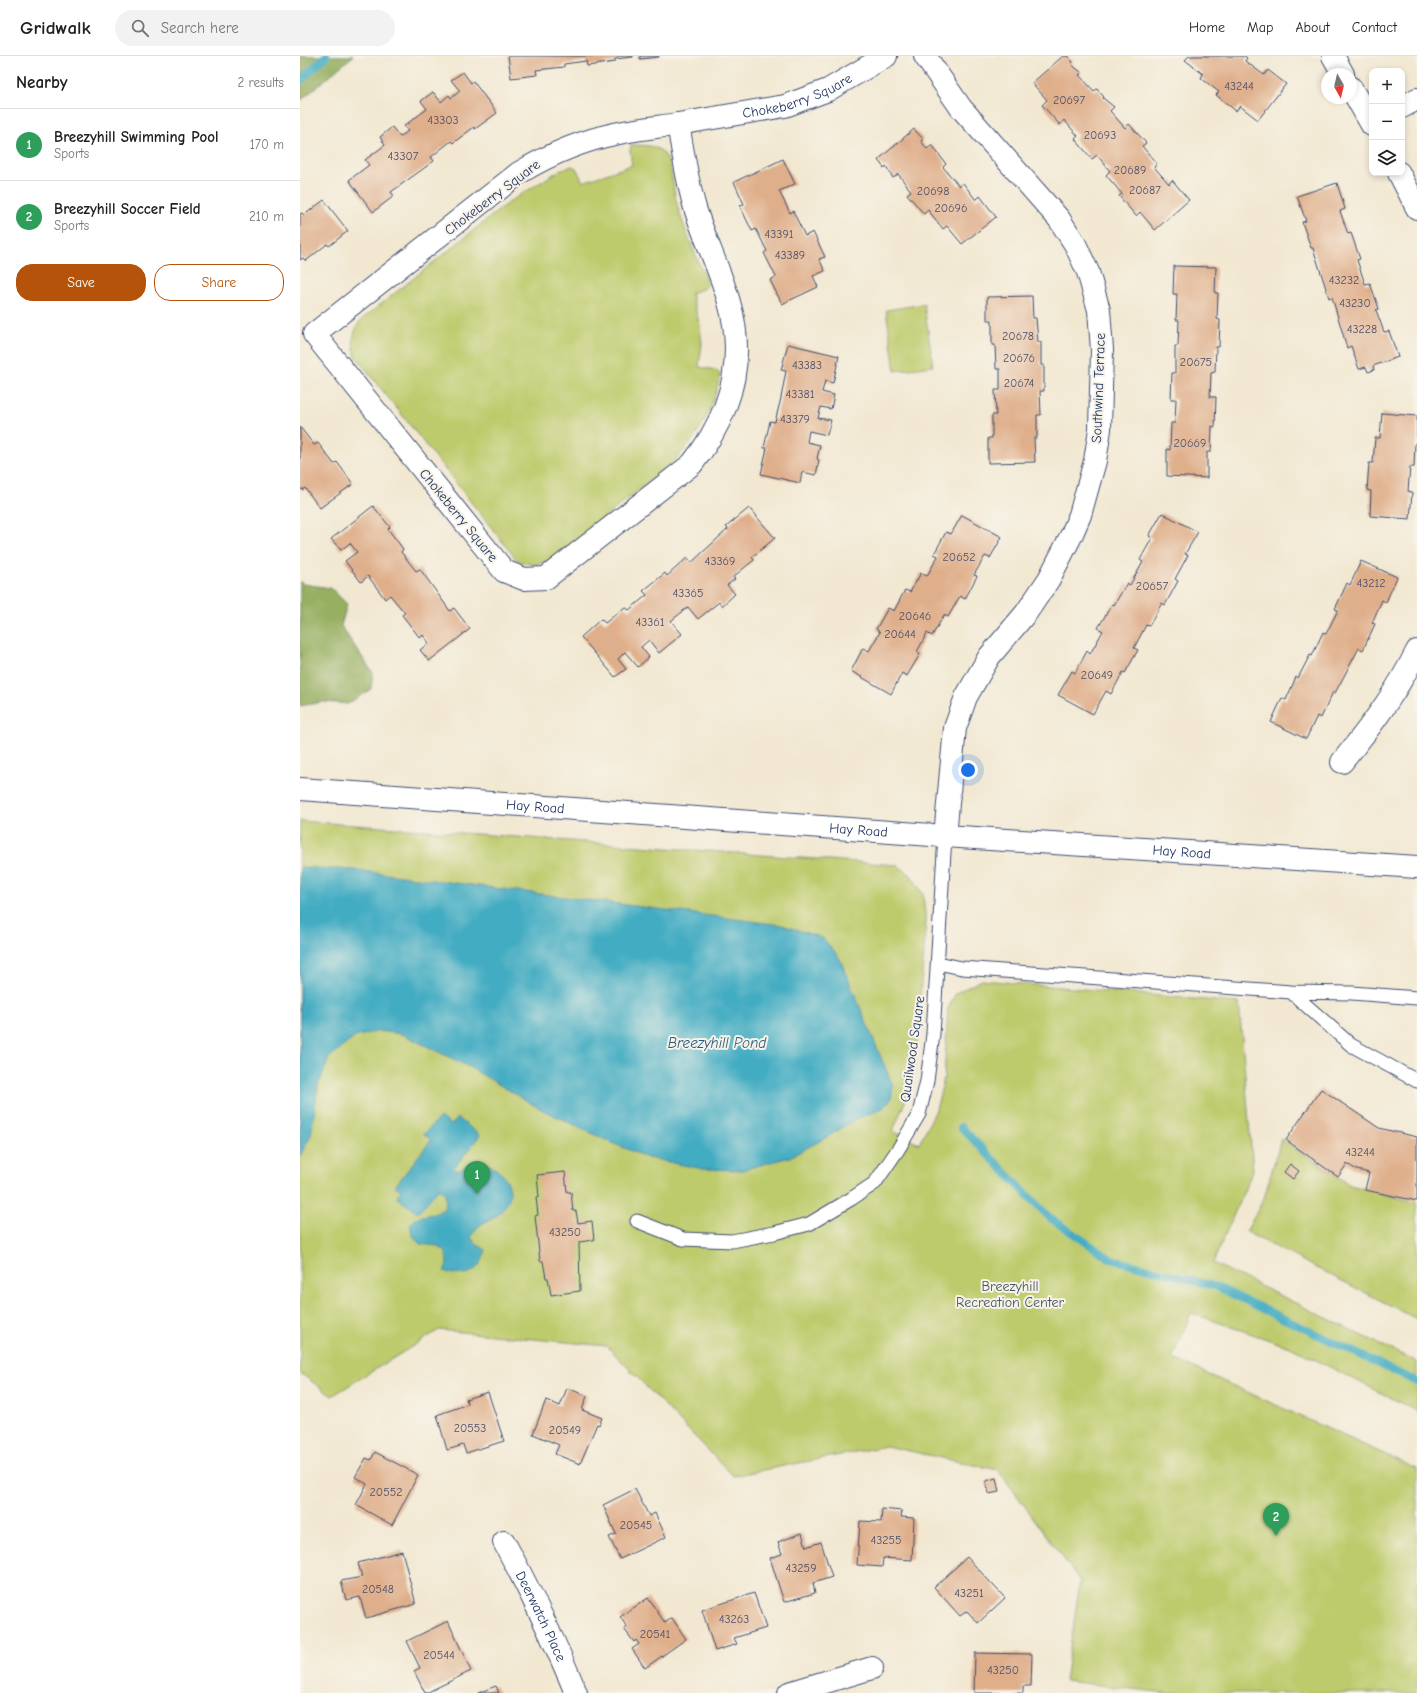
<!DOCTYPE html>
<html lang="en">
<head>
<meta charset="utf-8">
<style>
	body { margin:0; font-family:"Comic Neue",sans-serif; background:#f2f2f2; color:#202124 }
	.controls { position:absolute; right:12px; top:12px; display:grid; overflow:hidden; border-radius:8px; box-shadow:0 2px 6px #0003 }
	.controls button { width:36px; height:36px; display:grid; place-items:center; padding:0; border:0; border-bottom:1px solid #e0e0e0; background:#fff; color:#202124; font:20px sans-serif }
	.compass { position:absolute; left:1021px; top:12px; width:36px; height:36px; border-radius:50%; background:#fff; box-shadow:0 2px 6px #0003; rotate:172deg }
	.you { position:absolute; left:668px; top:714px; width:14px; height:14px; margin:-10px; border:3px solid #fff; border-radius:50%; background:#1a73e8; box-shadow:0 0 0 6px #1a73e833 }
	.badge { display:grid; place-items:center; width:26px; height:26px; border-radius:50%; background:#b45309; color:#fff; font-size:13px; font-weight:700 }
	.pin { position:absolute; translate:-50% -33px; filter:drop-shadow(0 1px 2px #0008) }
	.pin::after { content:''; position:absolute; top:21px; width:14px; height:12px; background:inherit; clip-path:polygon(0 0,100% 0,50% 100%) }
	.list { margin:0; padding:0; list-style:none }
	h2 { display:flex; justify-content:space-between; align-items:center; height:52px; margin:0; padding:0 16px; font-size:17px }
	h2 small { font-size:13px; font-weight:400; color:#757577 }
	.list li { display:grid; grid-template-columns:26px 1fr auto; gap:12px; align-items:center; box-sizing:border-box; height:72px; padding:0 16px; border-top:1px solid #e0e0e0 }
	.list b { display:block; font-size:15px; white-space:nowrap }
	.list p { margin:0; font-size:13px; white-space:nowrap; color:#757577 }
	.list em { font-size:13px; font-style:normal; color:#757577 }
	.actions { display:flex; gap:8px; padding:12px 16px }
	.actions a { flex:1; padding:9px 0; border:1px solid #b45309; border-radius:16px; text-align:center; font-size:14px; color:#b45309 }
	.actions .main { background:#b45309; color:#fff }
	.icon { flex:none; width:22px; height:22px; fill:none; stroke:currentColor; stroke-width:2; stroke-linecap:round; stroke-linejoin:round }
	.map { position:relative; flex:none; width:1117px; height:1637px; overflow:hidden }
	header { display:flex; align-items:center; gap:24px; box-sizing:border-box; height:56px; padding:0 20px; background:#fff; border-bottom:1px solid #e0e0e0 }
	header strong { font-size:19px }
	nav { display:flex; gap:22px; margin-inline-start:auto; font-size:14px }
	.search { width:280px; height:36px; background:#f2f2f2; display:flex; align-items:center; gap:10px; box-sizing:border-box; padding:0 14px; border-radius:22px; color:#757577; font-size:15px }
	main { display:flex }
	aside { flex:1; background:#fff }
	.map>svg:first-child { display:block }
	.green { fill:#becb6c; stroke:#6c7d65 }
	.forest { fill:#96af60; stroke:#586f5f }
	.water { fill:#43acc2; stroke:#2f6e90 }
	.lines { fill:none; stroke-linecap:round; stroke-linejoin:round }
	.stream { stroke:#43acc2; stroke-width:8 }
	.building { fill:#dfae8a }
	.service-casing { stroke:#3b4b6f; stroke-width:15 }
	.minor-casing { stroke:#3b4b6f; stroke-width:24 }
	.tertiary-casing { stroke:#3b4b6f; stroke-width:24 }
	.service { stroke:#fff; stroke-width:13 }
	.minor { stroke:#fff; stroke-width:22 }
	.tertiary { stroke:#fff; stroke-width:22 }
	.labels { text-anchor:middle; stroke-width:4; stroke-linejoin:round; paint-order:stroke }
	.number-label { font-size:12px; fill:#4c4f69 }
	.street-label { font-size:14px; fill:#1b2f5e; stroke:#f7f3e8 }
	.park-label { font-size:14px; fill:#445662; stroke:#f7f3e8 }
	.water-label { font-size:15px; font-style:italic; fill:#295b81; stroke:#f7f3e8 }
</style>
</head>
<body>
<header>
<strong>Gridwalk</strong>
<div class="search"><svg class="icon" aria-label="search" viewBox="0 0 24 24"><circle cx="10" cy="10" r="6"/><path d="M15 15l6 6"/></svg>Search here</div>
<nav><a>Home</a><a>Map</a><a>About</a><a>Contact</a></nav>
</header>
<main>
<aside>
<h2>Nearby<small>2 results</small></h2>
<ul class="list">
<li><span class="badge" style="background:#2e9e5b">1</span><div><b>Breezyhill Swimming Pool</b><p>Sports</p></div><em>170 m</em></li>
<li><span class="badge" style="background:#2e9e5b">2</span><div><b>Breezyhill Soccer Field</b><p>Sports</p></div><em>210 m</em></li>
</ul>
<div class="actions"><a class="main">Save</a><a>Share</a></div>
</aside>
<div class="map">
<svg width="1117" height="1637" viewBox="0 0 1117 1637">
	<rect width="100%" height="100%" fill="#f7f3e8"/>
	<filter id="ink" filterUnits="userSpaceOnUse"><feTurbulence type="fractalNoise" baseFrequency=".025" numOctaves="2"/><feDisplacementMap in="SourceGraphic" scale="8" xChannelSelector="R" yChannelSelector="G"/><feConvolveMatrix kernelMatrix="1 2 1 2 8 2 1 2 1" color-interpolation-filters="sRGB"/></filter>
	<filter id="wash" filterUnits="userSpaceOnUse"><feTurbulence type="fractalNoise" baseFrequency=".012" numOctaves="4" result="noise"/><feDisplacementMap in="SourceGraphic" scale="16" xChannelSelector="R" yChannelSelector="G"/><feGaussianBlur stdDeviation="0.9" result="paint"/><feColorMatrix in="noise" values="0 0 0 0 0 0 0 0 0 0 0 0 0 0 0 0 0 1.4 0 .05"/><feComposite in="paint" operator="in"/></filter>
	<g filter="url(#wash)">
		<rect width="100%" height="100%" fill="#f2e8d2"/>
		<!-- green -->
		<path class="green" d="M 331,89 C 343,89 358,89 365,99 C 372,109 373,132 376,144 C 383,172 396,200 408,227 L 405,232 L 391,237 L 400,270 L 402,288 L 399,311 L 416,314 L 420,318 C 413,357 397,383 369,410 L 252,503 C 237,510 232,510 217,504 L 56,301 C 51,285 52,279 60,265 L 209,146 L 257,116 L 272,110 L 276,112 L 283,126 L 332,109 L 330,95 Z
			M 624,248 L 633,310 L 595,315 L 586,254 Z
			M 0,765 L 597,809 L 611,819 L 623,838 L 626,867 L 615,1009 L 606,1043 L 593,1075 L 619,1088 L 636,1054 L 644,1022 L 648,952 L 656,937 L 682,924 L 939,947 L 953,1114 L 913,1207 L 1117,1306 L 1117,1355 L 990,1291 L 891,1257 L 872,1302 L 1117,1413 L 1117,1637 L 866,1637 L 765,1625 L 780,1525 L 698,1414 L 586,1390 L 433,1420 L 307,1290 L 139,1274 L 32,1340 L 0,1317 Z
			M 981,1083 L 1050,1129 L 1117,1147 L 1117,1263 L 946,1176 L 964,1142 Z"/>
		<!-- forest -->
		<path class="forest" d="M 0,0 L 53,0 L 0,45 Z
			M 0,525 L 3,528 L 31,532 L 47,548 L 41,570 L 73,617 L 71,633 L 48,648 L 23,646 L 0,650 Z"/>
		<!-- water -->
		<path class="water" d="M 0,811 L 55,814 L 482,869 L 523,882 L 539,901 L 593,1030 L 591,1043 L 583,1052 L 552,1065 L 531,1079 L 490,1101 L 442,1114 L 403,1113 L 348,1102 L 312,1087 L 239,1052 L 169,1011 L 102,978 L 78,975 L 55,981 L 29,1002 L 18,1030 L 11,1079 L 0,1100 Z
			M 140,1061 L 151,1069 L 158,1062 L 180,1079 L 154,1112 L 158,1115 C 162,1112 168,1108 172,1107 C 191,1103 218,1125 208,1145 C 206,1149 202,1155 199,1158 C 187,1168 180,1164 171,1181 L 176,1188 L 186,1194 C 180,1216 166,1224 144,1215 L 147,1209 L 146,1196 L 138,1190 L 120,1188 L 112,1179 L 110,1168 L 118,1161 L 134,1158 L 144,1153 C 146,1144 148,1137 139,1132 L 118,1157 L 96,1141 L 101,1134 L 95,1130 L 131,1084 L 124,1078 Z"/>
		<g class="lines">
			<!-- stream -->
			<path class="stream" d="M 0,25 L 26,0
				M 661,1071 L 750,1162 L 811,1203 L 917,1231 L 1117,1326"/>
		</g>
		<g id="blocks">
			<!-- building -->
			<path class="building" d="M 208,0 L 333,0 L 333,1 L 315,3 L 315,6 L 287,10 L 286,5 L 264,8 L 264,11 L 236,14 L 237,19 L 211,22 Z
				M 340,0 L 359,0 L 359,1 L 340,3 Z
				M 763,0 L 767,0 L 773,6 L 771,8 L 782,17 L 779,19 L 794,35 L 797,33 L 804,41 L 803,42 L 814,51 L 810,55 L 825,72 L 829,68 L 846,87 L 842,90 L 857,108 L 854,111 L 869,128 L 872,124 L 889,144 L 855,174 L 840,156 L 836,160 L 819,140 L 822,138 L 806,119 L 810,115 L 797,99 L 792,103 L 775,83 L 778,80 L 764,64 L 760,69 L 742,49 L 747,44 L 732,27 Z
				M 889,0 L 945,0 L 947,2 L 945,5 L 964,19 L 968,14 L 986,28 L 958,64 L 940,50 L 936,55 L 916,39 L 919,36 L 901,22 L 903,18 L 885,4 Z
				M 163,16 L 171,27 L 173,25 L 197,57 L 175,73 L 174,71 L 153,87 L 151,85 L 131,101 L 134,105 L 91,136 L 94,140 L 73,156 L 49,124 L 69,109 L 65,104 L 85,89 L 80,81 L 92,71 L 100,81 L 108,75 L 104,70 L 127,53 L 121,45 L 133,36 L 141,46 L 149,39 L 151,42 L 160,35 L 151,24 Z
				M 614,73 L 623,83 L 621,85 L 627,93 L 632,89 L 646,108 L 643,111 L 659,130 L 663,127 L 676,144 L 680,140 L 696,161 L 662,188 L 647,170 L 643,173 L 628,154 L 624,158 L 607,138 L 611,135 L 598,118 L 593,122 L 586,110 L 584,112 L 578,104 Z
				M 483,103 L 495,128 L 479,135 L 490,157 L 493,155 L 505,180 L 513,176 L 525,201 L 519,203 L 525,215 L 513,220 L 518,231 L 482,248 L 470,224 L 476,221 L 464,197 L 467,195 L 456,173 L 452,175 L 440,150 L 444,148 L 434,126 Z
				M 1037,127 L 1045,153 L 1040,155 L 1048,178 L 1051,177 L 1060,203 L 1057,204 L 1065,228 L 1070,227 L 1079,253 L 1076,254 L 1084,276 L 1089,275 L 1098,301 L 1073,310 L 1074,314 L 1068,316 L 1066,311 L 1059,313 L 1051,290 L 1047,292 L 1032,241 L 1029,242 L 1013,192 L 1011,192 L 1002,166 L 1006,165 L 997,140 Z
				M 24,144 L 48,175 L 29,190 L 27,188 L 6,205 L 3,202 L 0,204 L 0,158 L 2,157 L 4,159 Z
				M 874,210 L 916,211 L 915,237 L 918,237 L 917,263 L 920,264 L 919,291 L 916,291 L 915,316 L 911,317 L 910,341 L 916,341 L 915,371 L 912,370 L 911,396 L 907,396 L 907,422 L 867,420 L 867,393 L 870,394 L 871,367 L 875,367 L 876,343 L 871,343 L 872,317 L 875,317 L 875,290 L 878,290 L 879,264 L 876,264 L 877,238 L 873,238 Z
				M 732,240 L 733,262 L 736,262 L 738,286 L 741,286 L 741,309 L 744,309 L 744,335 L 740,335 L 741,359 L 737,359 L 737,382 L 734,382 L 735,406 L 688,407 L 688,382 L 692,382 L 692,359 L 696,359 L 695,334 L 700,334 L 700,313 L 696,313 L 695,289 L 692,289 L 692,264 L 687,264 L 687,241 Z
				M 488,288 L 539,300 L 533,327 L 525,325 L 522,336 L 534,339 L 531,353 L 521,351 L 518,362 L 531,364 L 527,379 L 509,375 L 507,386 L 520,389 L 517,403 L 519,404 L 516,419 L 502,416 L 500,427 L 461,418 L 467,392 L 464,392 L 470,365 L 475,366 L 481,342 L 486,315 L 481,314 Z
				M 1082,357 L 1117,360 L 1117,387 L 1115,387 L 1114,411 L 1110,411 L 1108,435 L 1112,436 L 1110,463 L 1070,460 L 1071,435 L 1067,434 L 1069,407 L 1073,407 L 1075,382 L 1080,382 Z
				M 0,371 L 14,389 L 18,387 L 34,408 L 37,406 L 53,428 L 20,452 L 5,432 L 2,434 L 0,431 Z
				M 73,450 L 90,471 L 88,473 L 103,493 L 101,496 L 116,515 L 120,513 L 150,555 L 154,552 L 170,573 L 129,605 L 120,594 L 129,587 L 123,579 L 120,582 L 102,559 L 105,557 L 90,539 L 85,543 L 68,520 L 61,526 L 45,505 L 57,496 L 50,487 L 41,494 L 31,483 Z
				M 449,452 L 475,482 L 452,501 L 454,504 L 433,521 L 435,523 L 427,529 L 435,538 L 422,550 L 419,546 L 398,563 L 388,551 L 371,565 L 382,578 L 359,597 L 349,584 L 341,591 L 349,601 L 338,611 L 325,596 L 318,603 L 326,613 L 315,621 L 281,581 L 301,563 L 305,567 L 325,551 L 329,554 L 347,539 L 343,535 L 365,517 L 367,520 L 387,502 L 391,507 L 428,473 L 426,471 Z
				M 862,457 L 898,476 L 885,498 L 888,499 L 875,523 L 878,525 L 865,549 L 862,547 L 849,570 L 846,569 L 834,592 L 838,594 L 825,617 L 823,616 L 811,638 L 806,635 L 793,658 L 758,639 L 772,615 L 775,617 L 787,595 L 790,598 L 803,575 L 798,572 L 812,548 L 814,549 L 827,527 L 830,529 L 843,506 L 840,504 L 852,482 L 849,480 Z
				M 662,459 L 702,481 L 690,502 L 685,500 L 674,519 L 677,520 L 665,543 L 660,540 L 648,561 L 644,559 L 632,580 L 627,577 L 617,596 L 620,598 L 607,620 L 602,617 L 591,638 L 551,615 L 563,592 L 569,595 L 580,576 L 576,573 L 588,552 L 594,555 L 605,534 L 610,536 L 621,517 L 627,520 L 638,500 L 634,498 L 646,476 L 651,478 Z
				M 1061,505 L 1097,521 L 1086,546 L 1082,544 L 1072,567 L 1075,568 L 1063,594 L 1059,592 L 1035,637 L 1033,636 L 1021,662 L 1017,660 L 1006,683 L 971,666 L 982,642 L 986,644 L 996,621 L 998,622 L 1010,599 L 1012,600 L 1023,576 L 1026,578 L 1038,554 L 1035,553 L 1047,527 L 1050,529 Z
				M 1021,1033 L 1079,1072 L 1117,1081 L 1117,1145 L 1065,1134 L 1069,1117 L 1057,1114 L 1047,1108 L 1038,1121 L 986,1084 Z
				M 990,1108 L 999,1115 L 993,1123 L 984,1116 Z
				M 265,1116 L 267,1136 L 271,1136 L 273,1155 L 276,1155 L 278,1167 L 292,1165 L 294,1184 L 279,1186 L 280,1235 L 251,1239 L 248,1222 L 246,1222 L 243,1205 L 240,1205 L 235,1160 L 238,1159 L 236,1141 L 239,1141 L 237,1119 Z
				M 267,1332 L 287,1340 L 282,1354 L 302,1362 L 299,1369 L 297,1368 L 280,1408 L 255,1398 L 259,1389 L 233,1378 L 246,1344 L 260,1350 Z
				M 188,1336 L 204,1385 L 166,1397 L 163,1389 L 147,1394 L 137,1359 L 168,1348 L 166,1343 Z
				M 75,1396 L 118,1419 L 92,1469 L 56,1449 L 67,1428 L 55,1421 L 66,1402 L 71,1404 Z
				M 696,1422 L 699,1436 L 689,1438 L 686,1425 Z
				M 335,1433 L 349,1460 L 355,1457 L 366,1481 L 320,1503 L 309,1481 L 316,1478 L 303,1449 Z
				M 582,1453 L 602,1455 L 601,1461 L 614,1462 L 612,1504 L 583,1502 L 582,1511 L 557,1509 L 560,1465 L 581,1466 Z
				M 502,1477 L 506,1491 L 521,1486 L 532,1521 L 513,1527 L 515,1537 L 484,1546 L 470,1502 L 482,1498 L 478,1486 Z
				M 102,1495 L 116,1548 L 66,1562 L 60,1541 L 46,1544 L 41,1525 L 62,1521 L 58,1507 Z
				M 667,1501 L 705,1542 L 678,1567 L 667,1555 L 660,1560 L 634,1531 Z
				M 454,1537 L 466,1572 L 434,1582 L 437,1588 L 415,1595 L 402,1554 Z
				M 348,1542 L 365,1567 L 372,1562 L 386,1583 L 345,1612 L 332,1593 L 339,1588 L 336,1584 L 334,1586 L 324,1573 L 327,1571 L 320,1561 Z
				M 148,1565 L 171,1615 L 130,1635 L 129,1637 L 125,1637 L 114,1615 L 120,1612 L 107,1585 Z
				M 675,1597 L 732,1598 L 731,1630 L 723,1630 L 723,1637 L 674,1637 Z
				M 196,1630 L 199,1637 L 178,1637 Z"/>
		</g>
	</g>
	<g filter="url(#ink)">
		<use href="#blocks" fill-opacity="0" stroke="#3b4b6f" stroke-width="1"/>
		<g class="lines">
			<defs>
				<path id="service" d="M 638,907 L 662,912 L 991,936 L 1052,937 L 1117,942
					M 991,936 L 1051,989 L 1117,1025
					M 337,1165 L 383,1183 L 432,1185 L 474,1177 L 509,1168 L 551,1143 L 575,1127 L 599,1092 L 619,1058 L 627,1025 L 633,978 L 645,780"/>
				<g id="minor">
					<path d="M 625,0 L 661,52 L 759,163 L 775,188 L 788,216 L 799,254 L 802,294 L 800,373 L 795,405 L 780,459 L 771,480 L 749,523 L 726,557 L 689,601 L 666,641 L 655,672 L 645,780"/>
					<path d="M 1033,0 L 1043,18"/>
					<path d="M 1051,32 L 1072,69"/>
					<path d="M 1102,51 L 1117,43"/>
					<path d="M 378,68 C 383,96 387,125 395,152 C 405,184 420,214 429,246 C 447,307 429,361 392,408 L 246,522 L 224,523 L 204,515 L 14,278 L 219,117 C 250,98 284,84 319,77 C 338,73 358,71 378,68 Z"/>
					<path id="s1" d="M 378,68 L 485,50 L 528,34 L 586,0"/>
					<path d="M 1099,117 L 1117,152"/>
					<path d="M 1042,706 C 1072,669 1096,637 1117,595"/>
					<path id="s2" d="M 204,1486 C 230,1535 255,1585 276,1637"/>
					<path d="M 489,1637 L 572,1612"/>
				</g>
				<g id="tertiary">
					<path id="s3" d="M 0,733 L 645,780 L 1117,811"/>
				</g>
			</defs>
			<!-- service casing -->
			<use href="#service" class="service-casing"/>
			<!-- minor casing -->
			<use href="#minor" class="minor-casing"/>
			<!-- tertiary casing -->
			<use href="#tertiary" class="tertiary-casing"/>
			<!-- service -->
			<use href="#service" class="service"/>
			<!-- minor -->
			<use href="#minor" class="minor"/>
			<!-- tertiary -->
			<use href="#tertiary" class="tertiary"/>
		</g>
	</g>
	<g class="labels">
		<!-- number labels -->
		<g class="number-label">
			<text x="939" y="34">43244</text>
			<text x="769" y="48">20697</text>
			<text x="143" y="68">43303</text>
			<text x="800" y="83">20693</text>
			<text x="103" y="104">43307</text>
			<text x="830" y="118">20689</text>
			<text x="845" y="138">20687</text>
			<text x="633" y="139">20698</text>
			<text x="651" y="156">20696</text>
			<text x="479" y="182">43391</text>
			<text x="490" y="203">43389</text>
			<text x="1044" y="228">43232</text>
			<text x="1055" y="251">43230</text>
			<text x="1062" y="277">43228</text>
			<text x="718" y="284">20678</text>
			<text x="719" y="306">20676</text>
			<text x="896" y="310">20675</text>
			<text x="507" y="313">43383</text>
			<text x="719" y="331">20674</text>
			<text x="500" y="342">43381</text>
			<text x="495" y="367">43379</text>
			<text x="890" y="391">20669</text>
			<text x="659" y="505">20652</text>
			<text x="420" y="509">43369</text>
			<text x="1071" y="531">43212</text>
			<text x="852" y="534">20657</text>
			<text x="388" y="541">43365</text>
			<text x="615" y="564">20646</text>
			<text x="350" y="570">43361</text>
			<text x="600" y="582">20644</text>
			<text x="797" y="623">20649</text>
			<text x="1060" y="1100">43244</text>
			<text x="265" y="1180">43250</text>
			<text x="170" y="1376">20553</text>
			<text x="265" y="1378">20549</text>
			<text x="86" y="1440">20552</text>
			<text x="336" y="1473">20545</text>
			<text x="586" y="1488">43255</text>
			<text x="501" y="1516">43259</text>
			<text x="78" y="1537">20548</text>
			<text x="669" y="1541">43251</text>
			<text x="434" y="1567">43263</text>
			<text x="355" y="1582">20541</text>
			<text x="139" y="1603">20544</text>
			<text x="703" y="1618">43250</text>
		</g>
		<!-- street labels -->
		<g class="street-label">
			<text dy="5" stroke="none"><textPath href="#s1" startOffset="123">Chokeberry Square</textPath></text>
			<text transform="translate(192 141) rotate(-37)" y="5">Chokeberry Square</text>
			<text transform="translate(798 332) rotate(-88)" y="5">Southwind Terrace</text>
			<text transform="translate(159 459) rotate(51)" y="5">Chokeberry Square</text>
			<text dy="5" stroke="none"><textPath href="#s3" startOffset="236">Hay Road</textPath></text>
			<text dy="5" stroke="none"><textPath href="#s3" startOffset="560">Hay Road</textPath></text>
			<text dy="5" stroke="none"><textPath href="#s3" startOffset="884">Hay Road</textPath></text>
			<text transform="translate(612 993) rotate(-82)" y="5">Quailwood Square</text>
			<text dy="5" stroke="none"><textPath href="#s2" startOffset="83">Deerwatch Place</textPath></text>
		</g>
		<!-- park labels -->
		<g class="park-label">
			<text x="710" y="1235">Breezyhill<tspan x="710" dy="16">Recreation Center</tspan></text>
		</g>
		<!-- water labels -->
		<g class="water-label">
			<text x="417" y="992">Breezyhill Pond</text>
		</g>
	</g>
</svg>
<div class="controls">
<button>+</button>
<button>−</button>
<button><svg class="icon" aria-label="layers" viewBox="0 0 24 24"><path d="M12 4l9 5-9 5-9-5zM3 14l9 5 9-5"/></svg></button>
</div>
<svg class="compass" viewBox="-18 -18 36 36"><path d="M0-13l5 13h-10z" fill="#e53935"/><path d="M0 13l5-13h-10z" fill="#757577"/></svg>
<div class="you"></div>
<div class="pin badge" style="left:177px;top:1138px;background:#2e9e5b">1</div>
<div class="pin badge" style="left:976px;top:1480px;background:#2e9e5b">2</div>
</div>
</main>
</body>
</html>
